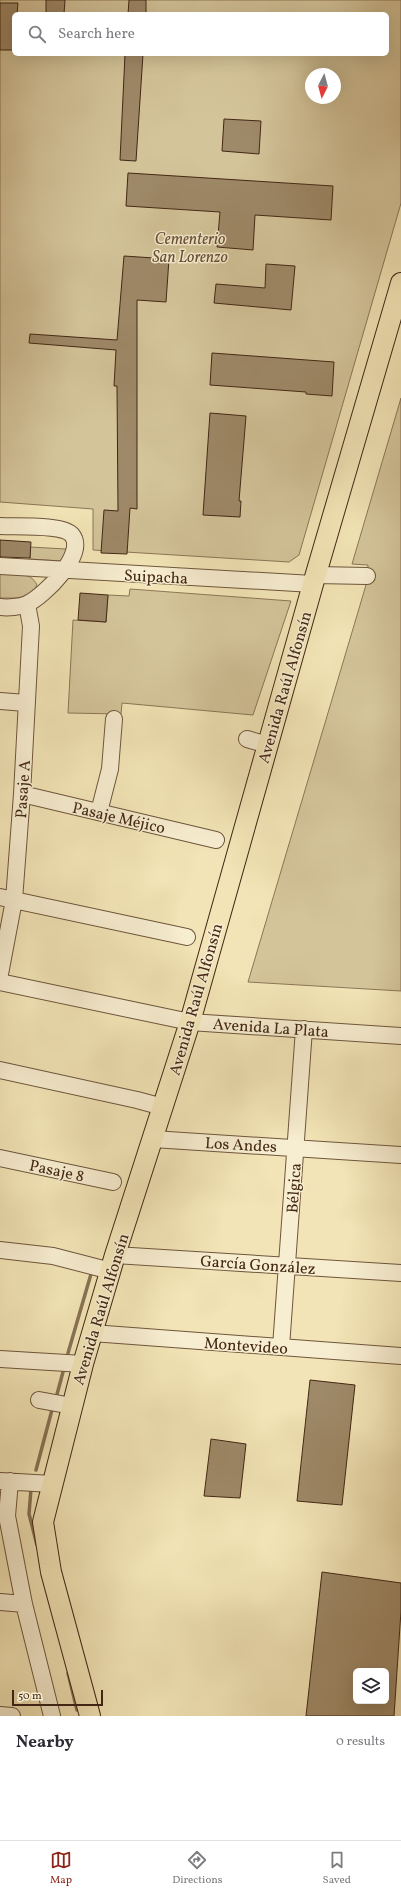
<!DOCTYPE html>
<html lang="en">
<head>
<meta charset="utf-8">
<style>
	body { margin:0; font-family:Vollkorn,serif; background:#f2f2f3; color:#2b2b33 }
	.controls { position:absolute; right:12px; bottom:12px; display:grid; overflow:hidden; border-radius:6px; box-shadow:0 4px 16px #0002 }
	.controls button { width:36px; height:36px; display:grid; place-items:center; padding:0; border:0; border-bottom:1px solid #e1e1e2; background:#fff; color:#2b2b33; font:20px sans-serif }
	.compass { position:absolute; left:305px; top:68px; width:36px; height:36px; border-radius:50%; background:#fff; box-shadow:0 4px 16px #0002; rotate:186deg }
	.scale { position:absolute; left:12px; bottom:10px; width:91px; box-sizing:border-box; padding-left:4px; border:2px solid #432714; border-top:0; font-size:11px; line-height:14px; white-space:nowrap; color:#432714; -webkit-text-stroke:3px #f7edd0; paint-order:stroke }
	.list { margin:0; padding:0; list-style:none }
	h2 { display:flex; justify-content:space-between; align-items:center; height:52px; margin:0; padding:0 16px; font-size:17px }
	h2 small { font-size:13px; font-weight:400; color:#7c7c81 }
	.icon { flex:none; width:22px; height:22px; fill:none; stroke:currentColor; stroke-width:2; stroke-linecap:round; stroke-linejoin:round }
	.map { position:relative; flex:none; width:401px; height:1716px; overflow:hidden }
	.search { position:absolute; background:#fff; box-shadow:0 4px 16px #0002; left:12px; right:12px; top:12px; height:44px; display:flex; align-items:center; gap:10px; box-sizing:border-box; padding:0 14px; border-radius:6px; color:#7c7c81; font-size:15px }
	.sheet { height:124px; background:#fff }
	nav { display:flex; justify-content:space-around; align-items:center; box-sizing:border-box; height:56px; border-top:1px solid #e1e1e2; background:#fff; font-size:11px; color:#7c7c81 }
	nav a { display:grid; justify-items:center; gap:2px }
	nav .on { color:#8f2418 }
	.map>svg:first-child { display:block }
	.green { fill:#d4c49a; stroke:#8c7657; fill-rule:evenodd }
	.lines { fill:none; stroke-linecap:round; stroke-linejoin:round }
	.stream { stroke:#887254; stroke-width:3.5 }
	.building { fill:#9e8968; stroke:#432714; fill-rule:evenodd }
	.minor-casing { stroke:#6f563c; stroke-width:18 }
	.major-casing { stroke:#432714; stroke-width:22 }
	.minor { stroke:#f7edd0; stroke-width:16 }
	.major { stroke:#f2e4b6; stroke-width:20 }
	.labels { text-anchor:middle; stroke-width:3; stroke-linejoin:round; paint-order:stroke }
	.park-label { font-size:16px; font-style:italic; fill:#674e36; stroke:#f7edd0 }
	.street-label { font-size:16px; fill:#432714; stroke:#f7edd0 }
</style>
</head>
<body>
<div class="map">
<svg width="401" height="1716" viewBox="0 0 401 1716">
	<rect width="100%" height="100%" fill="#f2e4b6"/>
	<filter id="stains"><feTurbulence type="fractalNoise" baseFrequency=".005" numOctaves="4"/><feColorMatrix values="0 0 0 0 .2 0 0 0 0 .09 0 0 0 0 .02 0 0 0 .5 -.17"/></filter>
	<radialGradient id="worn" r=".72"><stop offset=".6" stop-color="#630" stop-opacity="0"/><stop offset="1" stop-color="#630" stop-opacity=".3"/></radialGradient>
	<!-- green -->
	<path class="green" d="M 0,0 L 401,0 L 401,203 L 299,555 L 289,562 L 93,550 L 93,509 L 0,502 ZM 14,14 L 387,14 L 387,54 L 14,54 ZM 311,74 L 335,74 L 335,98 L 311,98 Z
		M 401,398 L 401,991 L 248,982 L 366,585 L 368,565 L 352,564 Z
		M 30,547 L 66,549 L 67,554 L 61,561 L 30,559 Z
		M 0,574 C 14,575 31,571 37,585 C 29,600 15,598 0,598 Z
		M 130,589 L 291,601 L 253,715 L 122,703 L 121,714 L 68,713 L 73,620 L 106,622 L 108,595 L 129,596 Z"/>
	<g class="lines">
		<!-- stream -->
		<path class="stream" d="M 68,1353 L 91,1274
			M 56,1398 L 63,1372
			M 36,1470 L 53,1406
			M 31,1489 L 29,1514 L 37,1545
			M 68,1673 L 77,1710"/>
	</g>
	<!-- building -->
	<path class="building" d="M 46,0 L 65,0 L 64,14 L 46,14 Z
		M 129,0 L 146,0 L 146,14 L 128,14 Z
		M 0,3 L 18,3 L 17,14 L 14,14 L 14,50 L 0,50 Z
		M 125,54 L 143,54 L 136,161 L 120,160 Z
		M 224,119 L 261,121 L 259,154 L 222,151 Z
		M 128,173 L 333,186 L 331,220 L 255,215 L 253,250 L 217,247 L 220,212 L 126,206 Z
		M 124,256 L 169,259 L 166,302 L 137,300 L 137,509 L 130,508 L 127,554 L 101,553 L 104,510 L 118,511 L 117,386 L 114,386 L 116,350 L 29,343 L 30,334 L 117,340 Z
		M 266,264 L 295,266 L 291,310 L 214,303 L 216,284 L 265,288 Z
		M 212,353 L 334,362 L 332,396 L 306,394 L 306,392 L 210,385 Z
		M 210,413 L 246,416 L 239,501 L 241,501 L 240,517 L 203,515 Z
		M 0,540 L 31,542 L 30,558 L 0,557 Z
		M 80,593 L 108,595 L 106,622 L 78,620 Z
		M 310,1380 L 355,1385 L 342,1505 L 297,1501 Z
		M 211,1439 L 246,1444 L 240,1498 L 204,1496 Z
		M 322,1572 L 401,1583 L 401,1611 L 394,1716 L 306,1716 ZM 356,1671 L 386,1671 L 386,1701 L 356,1701 Z"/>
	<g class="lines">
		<defs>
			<path id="minor" d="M 0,526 C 15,527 63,524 72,535 C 87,554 44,596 27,604 C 20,607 8,608 0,607
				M 0,566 L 313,584
				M 316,575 L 367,576
				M 0,701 L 26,703
				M 247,739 L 268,745
				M 22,794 L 216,840
				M 99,812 L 110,769 L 114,719
				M 0,897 L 187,937
				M 0,974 L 14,900 L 22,794 L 31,626 L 27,604
				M 0,982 L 190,1022 L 401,1036
				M 0,1070 L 137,1100 L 163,1107
				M 153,1139 L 401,1155
				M 0,1158 L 113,1182
				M 0,1250 L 53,1256 L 111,1271
				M 115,1255 L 401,1273
				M 92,1333 L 401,1356
				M 281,1347 L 304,1029
				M 0,1359 L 83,1364
				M 39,1400 L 72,1406
				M 0,1481 L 52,1484
				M 10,1481 L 7,1516 L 24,1604 L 52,1716
				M 0,1602 L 24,1604
				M 0,1715 L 12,1716"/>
			<path id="major" d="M 90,1716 L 51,1572 L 43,1522 L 83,1364 L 115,1255 L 190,1022 L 313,584 L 401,283"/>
		</defs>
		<!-- minor casing -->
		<use href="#minor" class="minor-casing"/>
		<!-- major casing -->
		<use href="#major" class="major-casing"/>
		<!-- minor -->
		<use href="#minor" class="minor"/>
		<!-- major -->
		<use href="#major" class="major"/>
	</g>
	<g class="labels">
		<!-- park labels -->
		<g class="park-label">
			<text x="190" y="244">Cementerio<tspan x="190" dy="18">San Lorenzo</tspan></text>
		</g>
		<!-- street labels -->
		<g class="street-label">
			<text transform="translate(156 576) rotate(3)" y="6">Suipacha</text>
			<text transform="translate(284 687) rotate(-74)" y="6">Avenida Raúl Alfonsín</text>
			<text transform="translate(22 789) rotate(-86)" y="6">Pasaje A</text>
			<text transform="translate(119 817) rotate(13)" y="6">Pasaje Méjico</text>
			<text transform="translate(195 999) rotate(-74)" y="6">Avenida Raúl Alfonsín</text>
			<text transform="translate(271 1027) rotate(4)" y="6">Avenida La Plata</text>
			<text transform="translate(241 1144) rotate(3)" y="6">Los Andes</text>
			<text transform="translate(57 1170) rotate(12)" y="6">Pasaje 8</text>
			<text transform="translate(293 1188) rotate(-86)" y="6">Bélgica</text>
			<text transform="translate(258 1264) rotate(4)" y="6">García González</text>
			<text transform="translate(100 1309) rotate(-73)" y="6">Avenida Raúl Alfonsín</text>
			<text transform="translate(246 1345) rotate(4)" y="6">Montevideo</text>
		</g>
	</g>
	<rect width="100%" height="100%" filter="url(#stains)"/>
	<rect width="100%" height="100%" fill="url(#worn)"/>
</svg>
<div class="controls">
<button><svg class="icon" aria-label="layers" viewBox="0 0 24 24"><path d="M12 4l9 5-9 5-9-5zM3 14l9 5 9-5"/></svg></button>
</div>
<svg class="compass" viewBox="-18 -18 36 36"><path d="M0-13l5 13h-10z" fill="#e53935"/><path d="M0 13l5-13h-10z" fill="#7c7c81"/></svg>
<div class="scale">50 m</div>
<div class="search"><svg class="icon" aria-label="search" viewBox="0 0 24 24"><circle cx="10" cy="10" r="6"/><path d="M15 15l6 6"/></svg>Search here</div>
</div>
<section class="sheet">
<h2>Nearby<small>0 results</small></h2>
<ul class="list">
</ul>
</section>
<nav>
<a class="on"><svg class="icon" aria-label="map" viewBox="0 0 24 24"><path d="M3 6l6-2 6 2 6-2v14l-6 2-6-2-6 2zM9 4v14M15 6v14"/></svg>Map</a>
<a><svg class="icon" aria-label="directions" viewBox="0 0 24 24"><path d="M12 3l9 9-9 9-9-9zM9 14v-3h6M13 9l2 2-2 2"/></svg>Directions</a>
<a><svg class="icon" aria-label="saved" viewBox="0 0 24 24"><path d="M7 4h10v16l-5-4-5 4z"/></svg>Saved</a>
</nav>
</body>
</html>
